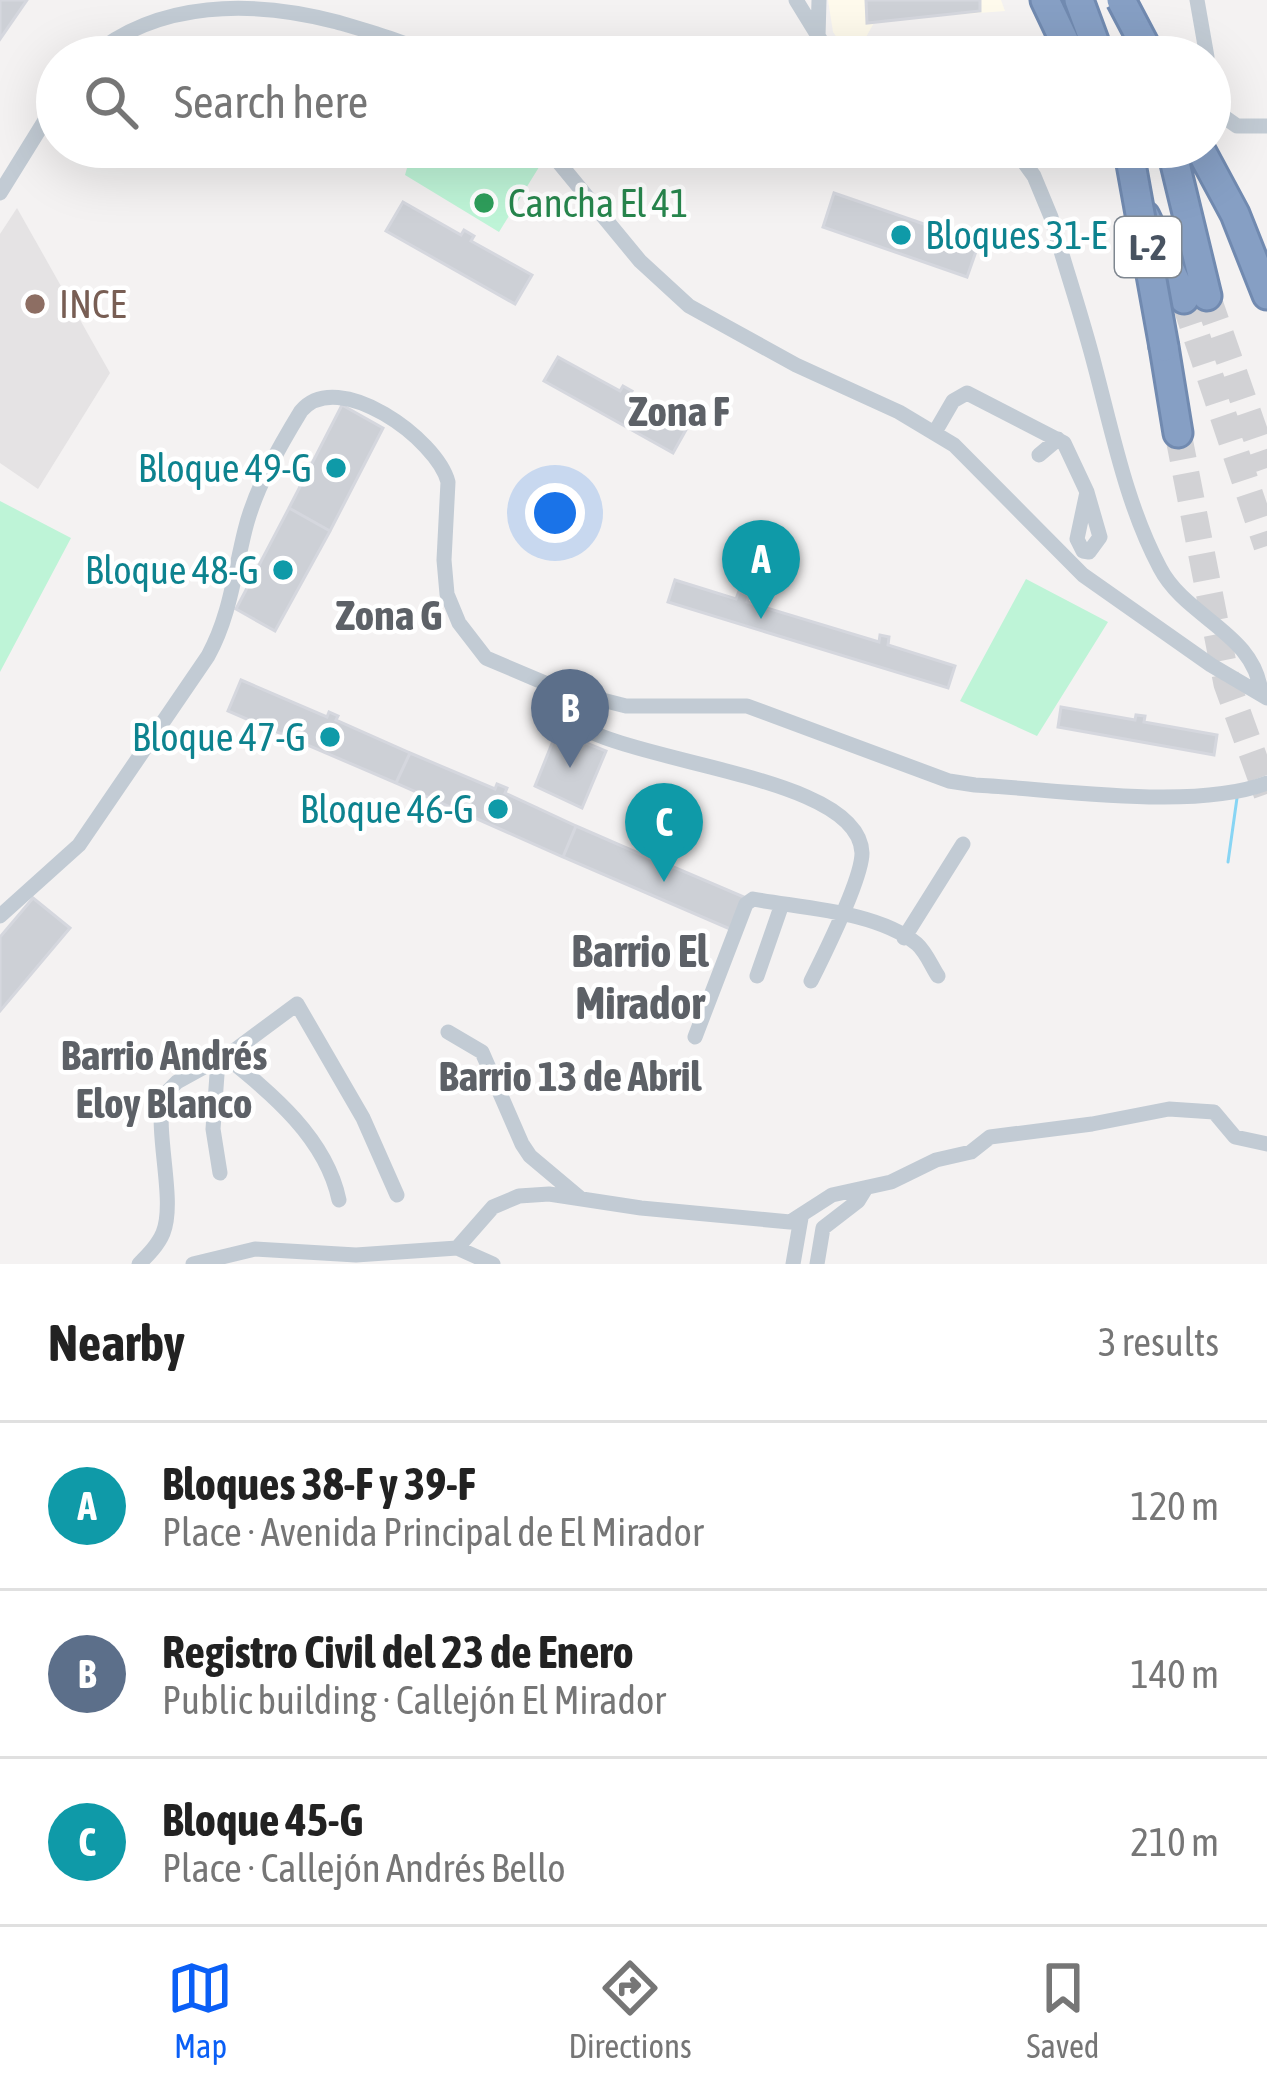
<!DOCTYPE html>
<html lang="en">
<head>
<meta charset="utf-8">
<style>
	body { margin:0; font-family:"Asap Condensed",sans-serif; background:#f2f2f2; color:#222 }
	.you { position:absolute; left:555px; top:513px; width:42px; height:42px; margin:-30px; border:9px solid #fff; border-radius:50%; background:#1a73e8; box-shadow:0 0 0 18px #1a73e833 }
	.badge { display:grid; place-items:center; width:78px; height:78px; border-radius:50%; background:#0a5ff6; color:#fff; font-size:39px; font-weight:700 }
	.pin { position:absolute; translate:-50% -99px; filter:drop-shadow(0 3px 6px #0008) }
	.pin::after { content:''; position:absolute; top:63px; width:42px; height:36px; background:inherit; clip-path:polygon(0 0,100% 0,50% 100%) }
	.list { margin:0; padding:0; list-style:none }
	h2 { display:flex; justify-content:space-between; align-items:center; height:156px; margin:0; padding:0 48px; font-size:51px }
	h2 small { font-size:39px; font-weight:400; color:#767676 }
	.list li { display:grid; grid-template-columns:78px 1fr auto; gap:36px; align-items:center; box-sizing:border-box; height:168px; padding:0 48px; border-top:3px solid #e0e0e0 }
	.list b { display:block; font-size:45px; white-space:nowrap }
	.list p { margin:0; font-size:39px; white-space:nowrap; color:#767676 }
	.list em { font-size:39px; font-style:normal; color:#767676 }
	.icon { flex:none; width:66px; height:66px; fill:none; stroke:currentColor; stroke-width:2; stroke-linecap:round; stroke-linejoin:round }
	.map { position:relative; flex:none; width:1267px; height:1264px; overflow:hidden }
	.search { position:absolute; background:#fff; box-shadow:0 12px 48px #0002; left:36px; right:36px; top:36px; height:132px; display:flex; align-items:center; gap:30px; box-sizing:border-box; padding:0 42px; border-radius:66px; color:#767676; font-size:45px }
	.sheet { height:660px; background:#fff }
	nav { display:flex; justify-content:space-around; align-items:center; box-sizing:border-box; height:168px; border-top:3px solid #e0e0e0; background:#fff; font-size:33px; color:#767676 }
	nav a { display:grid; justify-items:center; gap:6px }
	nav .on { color:#0a5ff6 }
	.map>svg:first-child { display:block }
	.commercial { fill:#fefaec }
	.education { fill:#e5e3e4 }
	.green { fill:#bef4d7 }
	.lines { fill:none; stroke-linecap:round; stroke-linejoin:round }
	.stream { stroke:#88d5f4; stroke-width:3 }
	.building { fill:#cdd0d6; stroke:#d5d7de; stroke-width:3 }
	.motorway-tunnel { stroke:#d2d2d5; stroke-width:27; stroke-dasharray:27 14; stroke-linecap:butt }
	.motorway-casing { stroke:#718ab0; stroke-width:33 }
	.minor { stroke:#c2cbd4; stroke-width:15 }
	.motorway { stroke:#869fc4; stroke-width:27 }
	.motorway-bridge-casing { stroke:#718ab0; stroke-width:33; stroke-linecap:butt }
	.motorway-bridge { stroke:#869fc4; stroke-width:27 }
	.leisure-dot { fill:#2e9e5b; stroke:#fff; stroke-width:4.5 }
	.culture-dot { fill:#0f9aa8; stroke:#fff; stroke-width:4.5 }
	.education-dot { fill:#8d6e63; stroke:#fff; stroke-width:4.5 }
	.labels { text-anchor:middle; stroke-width:9; stroke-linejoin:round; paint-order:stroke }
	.shield { fill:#fff; stroke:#7f8790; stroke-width:3 }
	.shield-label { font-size:36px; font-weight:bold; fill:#485361 }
	.leisure-label { font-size:39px; fill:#27864d; stroke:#fff; text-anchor:start }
	.culture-label { font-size:39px; fill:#0d838f; stroke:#fff; text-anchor:end }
	.education-label { font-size:39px; fill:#785e54; stroke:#fff; text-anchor:start }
	.neighbourhood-label { font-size:42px; font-weight:bold; fill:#5d6167; stroke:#fff }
	.quarter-label { font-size:45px; font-weight:bold; fill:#5d6167; stroke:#fff }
</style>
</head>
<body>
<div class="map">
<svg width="1267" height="1264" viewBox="0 0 1267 1264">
	<rect width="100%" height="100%" fill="#f4f2f2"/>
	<!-- commercial -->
	<path class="commercial" d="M 828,0 L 1001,0 L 1005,11 L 875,21 L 855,57 L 846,51 L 833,32 Z"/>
	<!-- education -->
	<path class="education" d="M 17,208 L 110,373 L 38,489 L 0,463 L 0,234 Z"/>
	<!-- green -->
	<path class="green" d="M 413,147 L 529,147 L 544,159 L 499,232 L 405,175 Z
		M 0,501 L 71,538 L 0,672 Z
		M 1026,579 L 1108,622 L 1037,736 L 960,701 Z"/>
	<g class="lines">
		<!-- stream -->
		<path class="stream" d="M 1228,862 L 1237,798"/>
	</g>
	<!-- building -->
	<path class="building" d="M 0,0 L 27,0 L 0,39 Z
		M 866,0 L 980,0 L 980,11 L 867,23 Z
		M 834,193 L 979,243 L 967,277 L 823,227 Z
		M 403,202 L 461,235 L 464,230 L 474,236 L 471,241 L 532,275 L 515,304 L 386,231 Z
		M 558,357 L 620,391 L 623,386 L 632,391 L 629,396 L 687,428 L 673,453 L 544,381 Z
		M 342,405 L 383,428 L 330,531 L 289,508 Z
		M 289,508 L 330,531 L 275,631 L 236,609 Z
		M 675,580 L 736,599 L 739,591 L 749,595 L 747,602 L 879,642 L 880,635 L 889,637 L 888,645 L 955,666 L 948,688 L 668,602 Z
		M 241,680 L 327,717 L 329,712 L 338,716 L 336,720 L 410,753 L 396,783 L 228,711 Z
		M 1061,707 L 1135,720 L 1136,715 L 1145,716 L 1144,722 L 1217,735 L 1214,755 L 1058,727 Z
		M 557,731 L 606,751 L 582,808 L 535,786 Z
		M 410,753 L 495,789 L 497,784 L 507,788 L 505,793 L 576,826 L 563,857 L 396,783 Z
		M 576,826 L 661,863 L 663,857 L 673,862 L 671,866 L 744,897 L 730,929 L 563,857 Z
		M 33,898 L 70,928 L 0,1011 L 0,937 Z"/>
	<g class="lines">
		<!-- motorway-tunnel -->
		<path class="motorway-tunnel" d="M 1207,296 L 1267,468
			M 1184,299 L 1267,546
			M 1178,433 L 1227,684 L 1267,794"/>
		<defs>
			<path id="motorway" d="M 1045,0 L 1072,57
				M 1079,0 L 1100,57
				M 1171,147 L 1207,296
				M 1199,147 L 1235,214 L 1267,295
				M 1145,216 L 1184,299
				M 1164,347 L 1178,433"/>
		</defs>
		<!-- motorway casing -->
		<use href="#motorway" class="motorway-casing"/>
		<!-- minor -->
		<path class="minor" d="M 796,0 L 831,57
			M 1197,0 L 1207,57
			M 818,37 L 819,0
			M 91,57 C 158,0 253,0 337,22 C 371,32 403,41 435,57
			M 1210,74 L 1217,112 L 1237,126 L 1267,126
			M 546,147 L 640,261 L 689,306 L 796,365 L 899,412 L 954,445 L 1083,575 L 1211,665 L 1267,698
			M 1013,147 L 1034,176 L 1051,217 C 1065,267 1082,316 1095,367 C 1113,435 1127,506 1160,568 C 1186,618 1255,633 1261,693
			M 0,193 L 57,101
			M 935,432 L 953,401 L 967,393 L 1064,443 L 1087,492 L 1100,537 L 1089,552 L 1083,551 L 1077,539 L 1087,492
			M 1039,455 L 1058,439
			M 559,689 L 564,715 C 613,765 859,771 862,853 C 862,878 823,957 811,981
			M 0,916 L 79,845 L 208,656 C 230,616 234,574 245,530 C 255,489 279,447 301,411 C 338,367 437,439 448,482 L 444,560 L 447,594 L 459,623 L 486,658 L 559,689 L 626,706 L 747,706 L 949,781 L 975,785 C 1055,789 1195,811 1267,783
			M 904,938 L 963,844
			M 757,976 L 782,904
			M 448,1032 L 482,1052 L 522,1144 L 530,1156 L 580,1198
			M 695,1037 L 746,904 L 753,899 C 801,908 877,911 917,944 C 926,952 932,967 938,976
			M 225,1056 C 272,1094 326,1138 339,1200
			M 218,1061 L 213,1129 L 220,1173
			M 457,1248 L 493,1207 L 519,1196 L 549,1194 L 641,1208 L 790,1222 L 832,1195 L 891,1182 L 936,1160 L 971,1152 L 990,1137 L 1092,1124 L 1169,1109 L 1214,1112 L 1235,1137 L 1267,1144
			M 139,1264 C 148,1255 158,1245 163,1233 C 176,1201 155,1136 163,1096 L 177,1082 L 235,1050 L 297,1004 L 363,1118 L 397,1195
			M 193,1264 L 255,1249 L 356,1255 L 457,1248 L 493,1264
			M 793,1264 L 801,1218
			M 817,1264 L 823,1228 L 858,1201 L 866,1188"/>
		<!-- motorway -->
		<use href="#motorway" class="motorway"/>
		<defs>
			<path id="motorway-bridge" d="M 1121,0 L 1151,57
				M 1128,147 L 1164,347"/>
		</defs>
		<!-- motorway-bridge casing -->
		<use href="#motorway-bridge" class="motorway-bridge-casing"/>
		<!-- motorway-bridge -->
		<use href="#motorway-bridge" class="motorway-bridge"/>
	</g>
	<!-- markers -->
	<circle class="leisure-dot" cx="484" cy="203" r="12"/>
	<g class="culture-dot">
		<circle cx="901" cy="235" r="12"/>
		<circle cx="336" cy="468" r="12"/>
		<circle cx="283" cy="570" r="12"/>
		<circle cx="330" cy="737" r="12"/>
		<circle cx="498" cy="809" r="12"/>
	</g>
	<circle class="education-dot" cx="35" cy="304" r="12"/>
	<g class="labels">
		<!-- shield labels -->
		<rect class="shield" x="1115" y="217" width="66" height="60" rx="9"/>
		<g class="shield-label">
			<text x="1148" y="260">L-2</text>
		</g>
		<!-- leisure labels -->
		<g class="leisure-label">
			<text x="508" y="217">Cancha El 41</text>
		</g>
		<!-- culture labels -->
		<g class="culture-label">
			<text x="925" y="249" text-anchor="start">Bloques 31-E</text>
			<text x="312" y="482">Bloque 49-G</text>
			<text x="259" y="584">Bloque 48-G</text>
			<text x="306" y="751">Bloque 47-G</text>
			<text x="474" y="823">Bloque 46-G</text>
		</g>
		<!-- education labels -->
		<g class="education-label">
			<text x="59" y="318">INCE</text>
		</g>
		<!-- neighbourhood labels -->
		<g class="neighbourhood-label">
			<text x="679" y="426">Zona F</text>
			<text x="389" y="630">Zona G</text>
			<text x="164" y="1070">Barrio Andrés<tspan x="164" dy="48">Eloy Blanco</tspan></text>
			<text x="570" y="1091">Barrio 13 de Abril</text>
		</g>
		<!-- quarter labels -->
		<g class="quarter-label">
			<text x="640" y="967">Barrio El<tspan x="640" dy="52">Mirador</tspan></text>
		</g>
	</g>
</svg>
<div class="you"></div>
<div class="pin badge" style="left:761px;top:619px;background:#0f9aa8">A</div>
<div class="pin badge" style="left:570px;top:768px;background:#5c6f8a">B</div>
<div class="pin badge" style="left:664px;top:882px;background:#0f9aa8">C</div>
<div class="search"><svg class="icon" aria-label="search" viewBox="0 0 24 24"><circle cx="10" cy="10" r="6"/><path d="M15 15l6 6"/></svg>Search here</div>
</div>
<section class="sheet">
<h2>Nearby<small>3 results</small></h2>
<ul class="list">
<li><span class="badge" style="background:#0f9aa8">A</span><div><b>Bloques 38-F y 39-F</b><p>Place · Avenida Principal de El Mirador</p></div><em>120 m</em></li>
<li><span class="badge" style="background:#5c6f8a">B</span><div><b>Registro Civil del 23 de Enero</b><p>Public building · Callejón El Mirador</p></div><em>140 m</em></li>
<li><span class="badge" style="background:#0f9aa8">C</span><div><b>Bloque 45-G</b><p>Place · Callejón Andrés Bello</p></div><em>210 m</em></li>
</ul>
</section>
<nav>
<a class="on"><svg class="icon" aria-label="map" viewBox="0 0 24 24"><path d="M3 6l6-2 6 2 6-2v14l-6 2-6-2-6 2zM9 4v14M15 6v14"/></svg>Map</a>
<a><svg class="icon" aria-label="directions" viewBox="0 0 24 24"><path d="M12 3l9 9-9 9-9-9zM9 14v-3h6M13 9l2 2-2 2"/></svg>Directions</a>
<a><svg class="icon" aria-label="saved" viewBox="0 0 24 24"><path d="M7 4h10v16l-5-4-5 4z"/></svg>Saved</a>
</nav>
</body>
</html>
